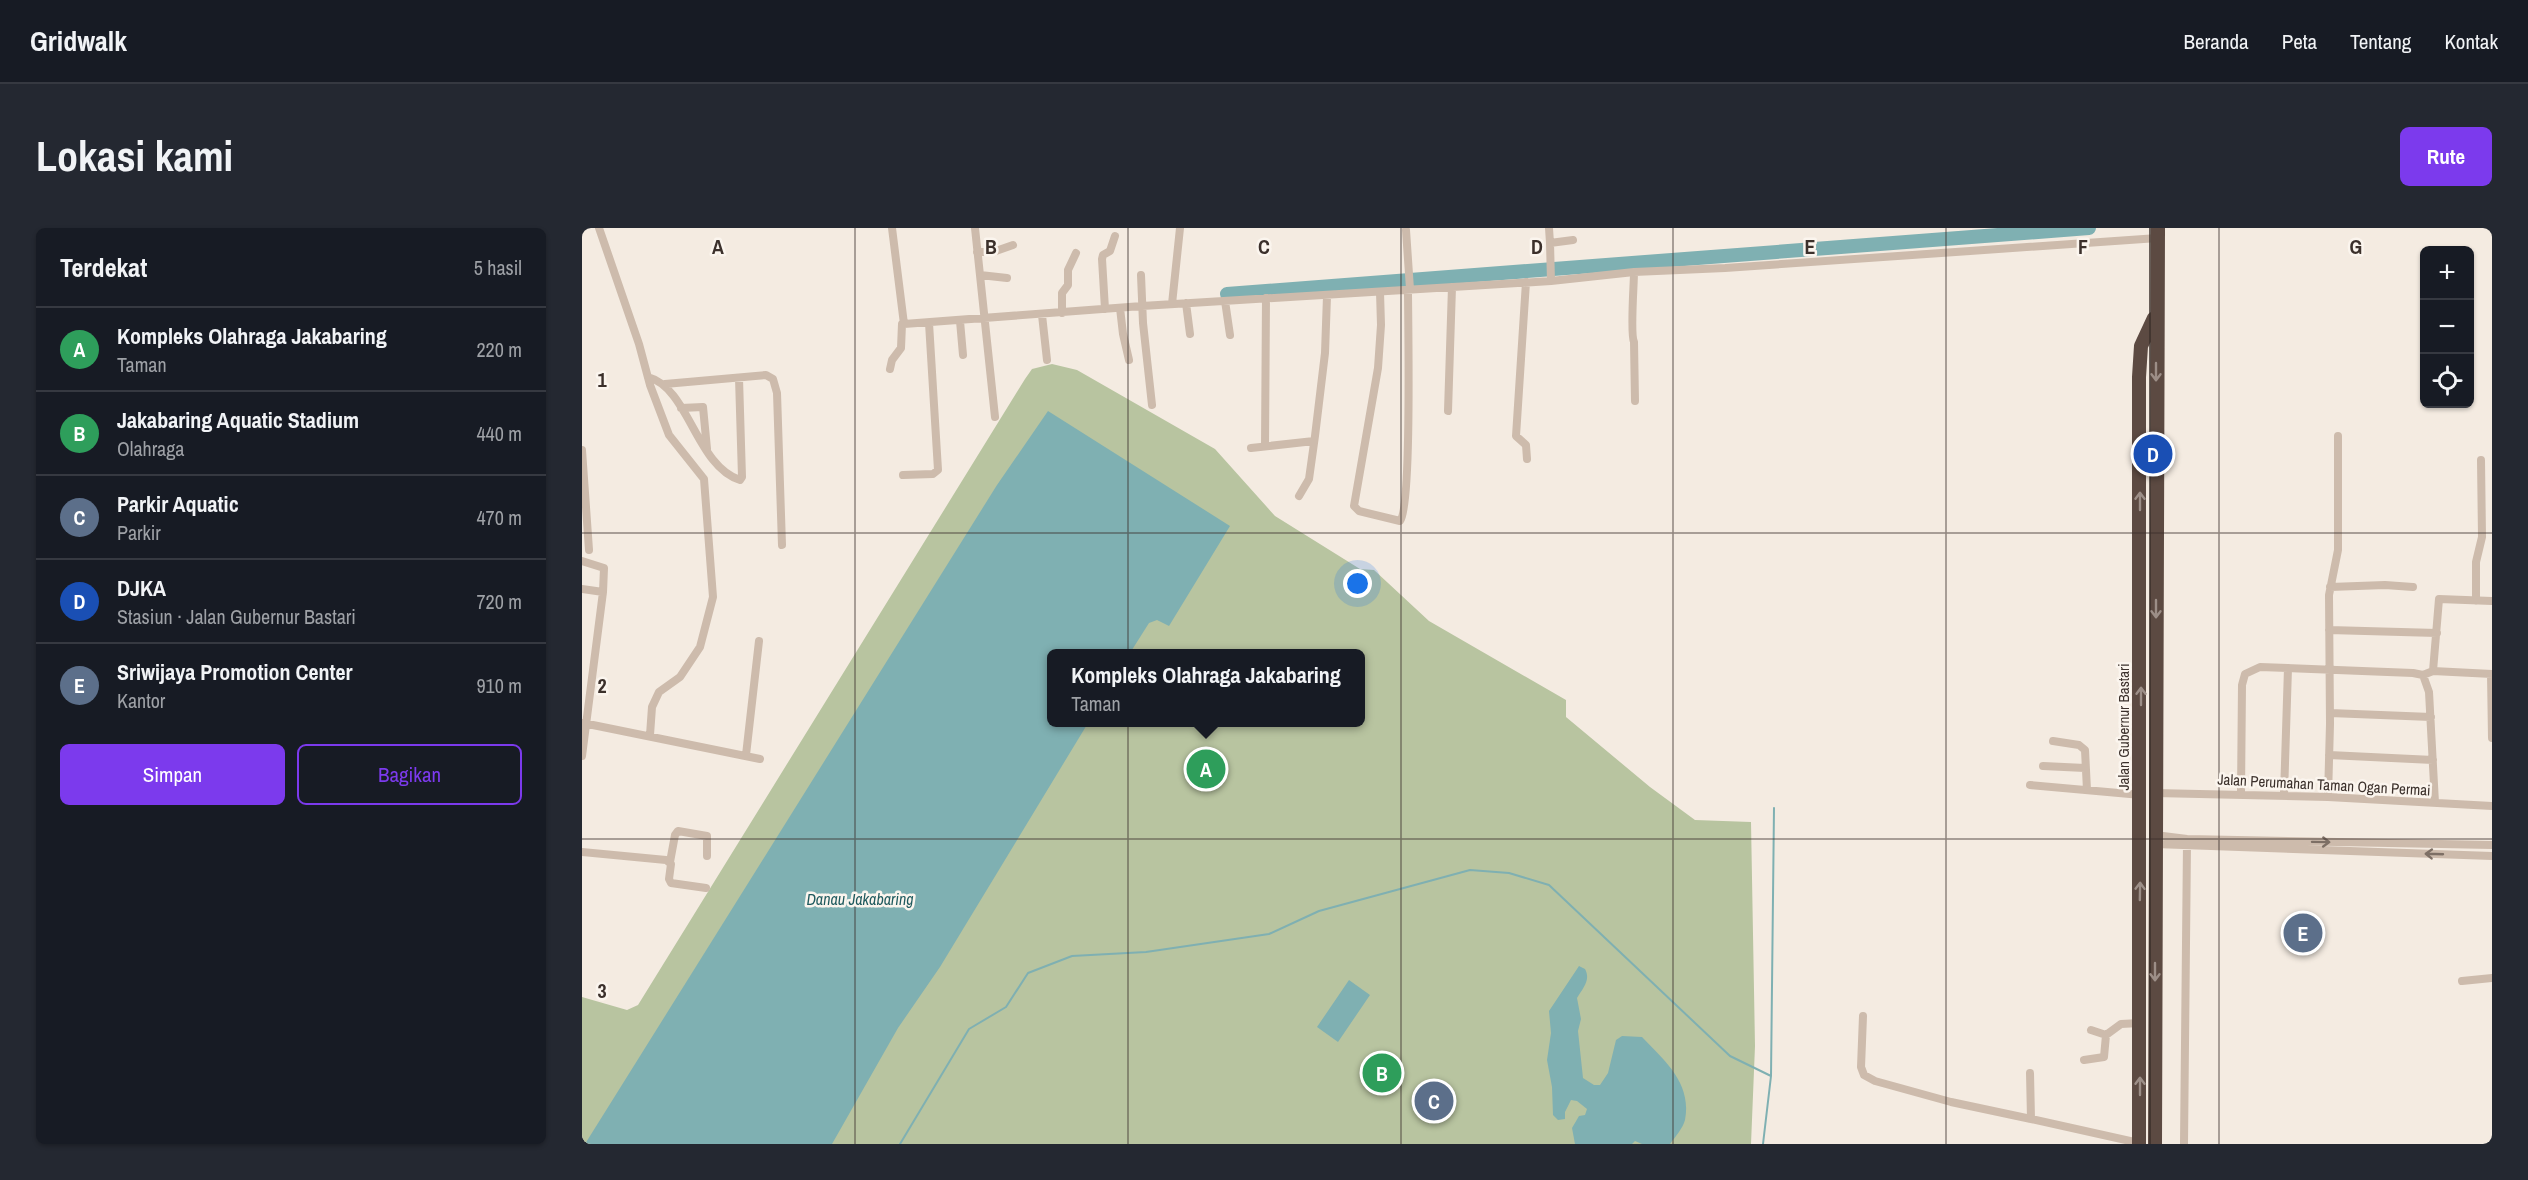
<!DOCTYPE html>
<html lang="id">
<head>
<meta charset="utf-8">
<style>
	body { margin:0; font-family:"Archivo Narrow",sans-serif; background:#242831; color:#f1f3f6 }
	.controls { position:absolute; right:18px; top:18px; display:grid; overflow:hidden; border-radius:9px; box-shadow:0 2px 4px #0004 }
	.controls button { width:54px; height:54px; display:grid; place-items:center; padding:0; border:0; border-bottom:2px solid #363941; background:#171b24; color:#f1f3f6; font:30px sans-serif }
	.you { position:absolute; left:776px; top:356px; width:21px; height:21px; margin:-15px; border:4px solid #fff; border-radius:50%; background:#1a73e8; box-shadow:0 0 0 9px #1a73e833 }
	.badge { display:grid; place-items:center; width:39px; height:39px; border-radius:50%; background:#7c3aed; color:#fff; font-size:20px; font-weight:700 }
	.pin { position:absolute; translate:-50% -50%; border:3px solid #fff; box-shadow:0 2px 6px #0006 }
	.popup { position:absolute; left:465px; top:421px; width:318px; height:78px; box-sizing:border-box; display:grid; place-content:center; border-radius:9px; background:#171b24; filter:drop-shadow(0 2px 4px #0005); font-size:20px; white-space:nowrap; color:#9ea1a6 }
	.popup b { font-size:22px; color:#f1f3f6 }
	.popup::after { content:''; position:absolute; left:50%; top:100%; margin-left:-12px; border:12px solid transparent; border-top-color:#171b24 }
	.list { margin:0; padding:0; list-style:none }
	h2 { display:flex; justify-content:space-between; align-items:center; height:78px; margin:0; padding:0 24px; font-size:26px }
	h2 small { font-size:20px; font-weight:400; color:#9ea1a6 }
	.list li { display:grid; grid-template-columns:39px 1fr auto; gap:18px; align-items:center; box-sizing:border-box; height:84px; padding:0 24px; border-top:2px solid #363941 }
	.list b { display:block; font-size:22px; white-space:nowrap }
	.list p { margin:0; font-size:20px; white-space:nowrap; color:#9ea1a6 }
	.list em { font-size:20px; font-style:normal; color:#9ea1a6 }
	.actions { display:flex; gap:12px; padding:18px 24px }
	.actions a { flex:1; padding:14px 0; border:2px solid #7c3aed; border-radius:9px; text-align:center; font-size:21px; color:#7c3aed }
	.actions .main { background:#7c3aed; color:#fff }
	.icon { flex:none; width:33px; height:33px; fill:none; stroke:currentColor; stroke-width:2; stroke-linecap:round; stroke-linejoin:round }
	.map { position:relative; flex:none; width:1910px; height:916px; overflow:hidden; border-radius:9px }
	header { display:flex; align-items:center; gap:36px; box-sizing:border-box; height:84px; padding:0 30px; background:#171b24; border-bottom:2px solid #363941 }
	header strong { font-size:28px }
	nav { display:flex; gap:33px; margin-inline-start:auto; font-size:21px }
	.intro { display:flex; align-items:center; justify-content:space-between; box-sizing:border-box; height:144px; padding:0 36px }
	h1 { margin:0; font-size:42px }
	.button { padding:15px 27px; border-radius:9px; background:#7c3aed; color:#fff; font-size:21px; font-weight:700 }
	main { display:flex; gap:36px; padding:0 36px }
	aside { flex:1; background:#171b24; border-radius:9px; box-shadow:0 2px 4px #0004 }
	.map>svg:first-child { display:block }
	.green { fill:#b8c4a0; fill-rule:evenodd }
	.water { fill:#7fb0b2 }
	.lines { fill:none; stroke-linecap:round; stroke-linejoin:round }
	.stream { stroke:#7fb0b2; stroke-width:2 }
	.river { stroke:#7fb0b2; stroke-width:14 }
	.street { stroke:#cdbbac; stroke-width:8 }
	.highway { stroke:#5c4a42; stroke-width:14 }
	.tram { stroke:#3b302b; stroke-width:1.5 }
	.oneway { stroke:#9c8e87 }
	.oneway2 { stroke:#7d6f65 }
	.grid { fill:none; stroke:#3b302b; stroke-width:1.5; stroke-opacity:0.55 }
	.labels { text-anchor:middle; stroke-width:5; stroke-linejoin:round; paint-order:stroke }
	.street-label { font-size:15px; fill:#3b302b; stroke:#fbf5ee }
	.water-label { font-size:16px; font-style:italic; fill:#1f5a5e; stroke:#fbf5ee }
	.grid-label { font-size:20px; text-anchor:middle; font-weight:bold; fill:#3b302b; stroke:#fbf5ee; stroke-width:5; stroke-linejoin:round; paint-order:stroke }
</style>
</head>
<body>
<header>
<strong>Gridwalk</strong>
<nav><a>Beranda</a><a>Peta</a><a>Tentang</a><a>Kontak</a></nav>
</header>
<div class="intro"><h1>Lokasi kami</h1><a class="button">Rute</a></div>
<main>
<aside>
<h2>Terdekat<small>5 hasil</small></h2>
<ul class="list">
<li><span class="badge" style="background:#2e9e5b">A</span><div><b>Kompleks Olahraga Jakabaring</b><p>Taman</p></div><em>220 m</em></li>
<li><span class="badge" style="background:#2e9e5b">B</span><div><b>Jakabaring Aquatic Stadium</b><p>Olahraga</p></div><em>440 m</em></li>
<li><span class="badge" style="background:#5c6f8a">C</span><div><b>Parkir Aquatic</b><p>Parkir</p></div><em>470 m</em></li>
<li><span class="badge" style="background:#1a4fb4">D</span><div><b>DJKA</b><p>Stasiun · Jalan Gubernur Bastari</p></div><em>720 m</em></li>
<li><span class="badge" style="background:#5c6f8a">E</span><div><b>Sriwijaya Promotion Center</b><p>Kantor</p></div><em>910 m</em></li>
</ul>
<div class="actions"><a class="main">Simpan</a><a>Bagikan</a></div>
</aside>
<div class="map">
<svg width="1910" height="916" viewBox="0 0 1910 916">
	<rect width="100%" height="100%" fill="#f4ebe1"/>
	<!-- green -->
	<path class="green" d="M 470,136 L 495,142 L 633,221 L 693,288 L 778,341 L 792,342 L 847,393 L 984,472 L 984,489 L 1068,559 L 1113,592 L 1169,594 L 1173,818 L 1169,916 L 0,916 L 0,769 L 45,782 L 56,777 L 443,151 L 450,141 ZM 470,426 L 778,426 L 778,494 L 470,494 Z"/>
	<!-- water -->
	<path class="water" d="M 466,183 L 648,298 L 587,398 L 575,392 L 567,395 L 548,425 L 470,426 L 470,494 L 506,495 L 358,739 L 316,800 L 250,916 L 3,916 L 415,257 Z
		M 997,738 L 1003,741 C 1009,752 1001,760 995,770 L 999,791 L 996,803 L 1001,850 L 1012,857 L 1018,857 L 1026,845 L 1034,812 L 1040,808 L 1060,809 C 1083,833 1110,855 1103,892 C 1101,900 1093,909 1088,916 L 1060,916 L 1053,913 L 1050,916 L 993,916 L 990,900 L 997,888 L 1003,887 L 1005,881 L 995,873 L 989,872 L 983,884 L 983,891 L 976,892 L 971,887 L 970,859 L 965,832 L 969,805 L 967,783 Z
		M 767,752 L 788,767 L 756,814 L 735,799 Z"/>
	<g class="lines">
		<!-- stream -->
		<path class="stream" d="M 318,916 L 387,801 L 424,779 L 446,745 L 490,728 L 564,724 L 687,706 L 737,683 L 888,642 L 927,645 L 967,657 L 1148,828 L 1189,848
			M 1181,916 L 1189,848 L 1192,580"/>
		<!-- river -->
		<path class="river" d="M 645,66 L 1507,0"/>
		<!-- street -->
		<path class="street" d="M 17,0 L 57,116 L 68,157 L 87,207 L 122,251 L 131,369 L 118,419 L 98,449 L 77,464 L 70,479 L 68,507
			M 310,0 L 322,96 L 560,78 L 969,53 L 1052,44 L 1143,40 L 1576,10
			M 393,0 L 413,189
			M 967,0 L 968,15
			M 824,2 L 828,61
			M 395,24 L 411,24 L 431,17
			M 1052,44 C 1052,57 1048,106 1052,114 L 1053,173
			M 398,47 L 425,50
			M 559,47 L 561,95 L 570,177
			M 969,53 L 968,15 L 991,12
			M 944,54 L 934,208 L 944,217 L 945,231
			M 798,64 L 799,97 L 796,140 L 772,278 L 777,283 L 818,293 C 830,279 826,92 826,62
			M 643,73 L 648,107
			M 604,75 L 608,106
			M 590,76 L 598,0
			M 538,80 L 541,106 L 547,132
			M 523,81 L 520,31 L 521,27 L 528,23 L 533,8
			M 480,85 L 480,65 L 486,57 L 486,42 L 494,25
			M 460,87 L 465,132
			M 378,93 L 381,127
			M 308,141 L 310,132 L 319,120 L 320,96
			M 66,149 C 107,160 114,238 158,252 L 160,249 L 157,150
			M 83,156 L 184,147 L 191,151 L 195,165 L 200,317
			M 99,180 L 121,179 L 125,221
			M 866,183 L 870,59
			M 683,218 L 684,70
			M 669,220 L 732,213
			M 0,222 L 7,322
			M 321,247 L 351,246 L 356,242 L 347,95
			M 717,268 L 727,251 L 733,208 L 743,125 L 745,68
			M 0,333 L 22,340 L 21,364 L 0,528
			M 1748,359 L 1803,357 L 1831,359
			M 0,361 L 21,364
			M 1894,373 L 1894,334 L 1900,309 L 1899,232
			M 1747,402 L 1855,405
			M 1851,443 L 1910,446
			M 1909,446 L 1910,510
			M 1841,447 L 1851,443 L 1857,371 L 1910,373
			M 1748,485 L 1849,489
			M 1,495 L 178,531
			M 1471,513 L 1497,517 L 1503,522 L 1505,562
			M 164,527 L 177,413
			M 1747,527 L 1851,532
			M 1461,538 L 1503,540
			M 1448,557 L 1559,567
			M 1573,565 L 1746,569 L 1910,578
			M 1659,566 L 1660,457 L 1663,446 L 1678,439 L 1831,445 L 1841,447 L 1847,464 L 1853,575
			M 1702,567 L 1706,440
			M 1746,569 L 1748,496 L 1747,367 L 1756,322 L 1756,208
			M 1573,607 L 1605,611 L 1910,617
			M 1573,616 L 1910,628
			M 0,624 L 84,632 L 89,636 L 87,651 L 89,655 L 124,660
			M 88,634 L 93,607 L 96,603 L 125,608 L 125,628
			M 1880,753 L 1910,750
			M 1281,788 L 1279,839 L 1282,847 L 1293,853 L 1369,874 L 1449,891 L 1448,845
			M 1509,802 L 1524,807 L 1539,796 L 1558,795
			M 1502,832 L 1522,829 L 1524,807
			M 1449,891 L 1557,915
			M 1602,916 L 1605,615"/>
		<!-- highway -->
		<path class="highway" d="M 1557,916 L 1557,149 L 1559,118 L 1572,90
			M 1573,916 L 1576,0"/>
		<!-- tram -->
		<path class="tram" d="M 1568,916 L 1568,0"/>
	</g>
	<!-- one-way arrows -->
	<defs><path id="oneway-shaft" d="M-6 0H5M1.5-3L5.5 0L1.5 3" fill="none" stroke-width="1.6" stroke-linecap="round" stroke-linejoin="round" transform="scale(1.5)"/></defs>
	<g class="oneway">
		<use href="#oneway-shaft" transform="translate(1574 144) rotate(90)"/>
		<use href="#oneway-shaft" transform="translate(1558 273) rotate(-90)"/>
		<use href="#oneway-shaft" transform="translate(1574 381) rotate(90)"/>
		<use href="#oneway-shaft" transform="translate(1559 468) rotate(-90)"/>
		<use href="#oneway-shaft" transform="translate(1558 663) rotate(-89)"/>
		<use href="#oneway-shaft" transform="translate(1573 744) rotate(90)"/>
		<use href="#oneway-shaft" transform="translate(1558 858) rotate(-90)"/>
	</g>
	<g class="oneway2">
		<use href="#oneway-shaft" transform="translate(1739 614) rotate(1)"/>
		<use href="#oneway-shaft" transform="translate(1852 626) rotate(-178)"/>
	</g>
	<!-- grid -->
	<path class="grid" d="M 273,0 L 273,916M 546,0 L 546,916M 819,0 L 819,916M 1091,0 L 1091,916M 1364,0 L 1364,916M 1637,0 L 1637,916M 0,305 L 1910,305M 0,611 L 1910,611"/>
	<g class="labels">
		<!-- street labels -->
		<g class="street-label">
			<text transform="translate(1542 499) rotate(-90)" y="5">Jalan Gubernur Bastari</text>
			<text transform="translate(1742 557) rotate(3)" y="5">Jalan Perumahan Taman Ogan Permai</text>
		</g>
		<!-- water labels -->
		<g class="water-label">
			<text x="278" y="677">Danau Jakabaring</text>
		</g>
	</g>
	<g class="grid-label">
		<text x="136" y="26">A</text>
		<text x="409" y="26">B</text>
		<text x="682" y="26">C</text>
		<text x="955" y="26">D</text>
		<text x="1228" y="26">E</text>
		<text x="1501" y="26">F</text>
		<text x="1774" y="26">G</text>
		<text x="20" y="159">1</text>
		<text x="20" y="465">2</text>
		<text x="20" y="770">3</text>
	</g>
</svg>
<div class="controls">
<button>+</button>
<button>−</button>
<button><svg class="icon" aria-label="locate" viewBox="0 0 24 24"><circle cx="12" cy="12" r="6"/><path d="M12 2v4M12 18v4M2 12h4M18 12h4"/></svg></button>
</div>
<div class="you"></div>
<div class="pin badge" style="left:624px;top:541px;background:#2e9e5b">A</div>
<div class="popup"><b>Kompleks Olahraga Jakabaring</b>Taman</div>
<div class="pin badge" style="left:800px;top:845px;background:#2e9e5b">B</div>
<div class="pin badge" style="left:852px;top:873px;background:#5c6f8a">C</div>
<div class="pin badge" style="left:1571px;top:226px;background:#1a4fb4">D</div>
<div class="pin badge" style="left:1721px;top:705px;background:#5c6f8a">E</div>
</div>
</main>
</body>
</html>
